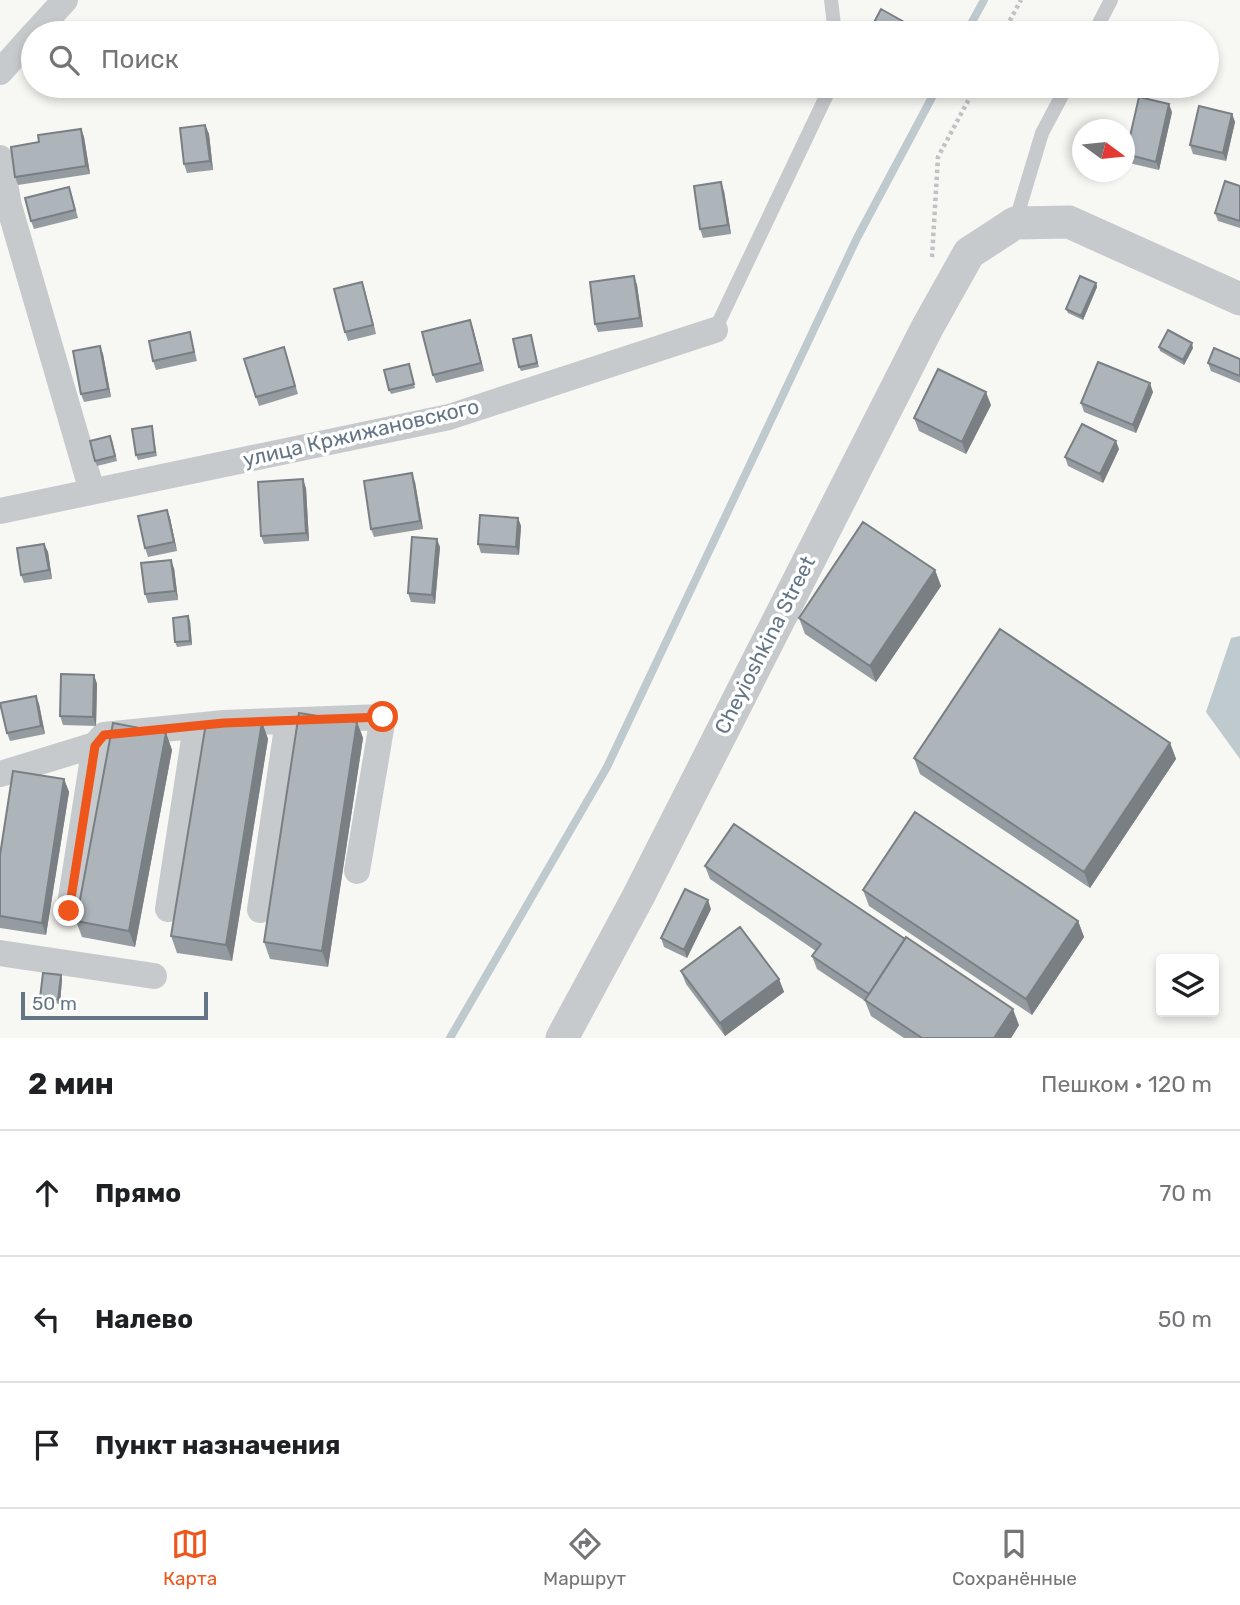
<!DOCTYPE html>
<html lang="ru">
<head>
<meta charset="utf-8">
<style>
	body { margin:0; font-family:Rubik,sans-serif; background:#f2f2f2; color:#202124 }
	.controls { position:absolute; right:21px; bottom:21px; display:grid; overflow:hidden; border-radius:7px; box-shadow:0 4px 10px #0003 }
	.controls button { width:63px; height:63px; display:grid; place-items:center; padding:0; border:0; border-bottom:2px solid #e0e0e0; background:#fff; color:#202124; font:35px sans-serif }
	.compass { position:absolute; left:1072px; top:119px; width:63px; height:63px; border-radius:50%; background:#fff; box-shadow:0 4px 10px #0003; rotate:105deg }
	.scale { position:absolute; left:21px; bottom:18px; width:187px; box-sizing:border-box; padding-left:7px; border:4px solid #647686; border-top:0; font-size:19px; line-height:24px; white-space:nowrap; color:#647686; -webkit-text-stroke:5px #fff; paint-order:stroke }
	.stop { position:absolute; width:21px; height:21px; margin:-16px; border:5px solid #ee561c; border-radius:50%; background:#fff }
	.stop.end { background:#ee561c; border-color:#fff; box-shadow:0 2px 7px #0008 }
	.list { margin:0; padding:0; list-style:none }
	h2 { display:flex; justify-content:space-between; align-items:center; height:91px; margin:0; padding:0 28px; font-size:30px }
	h2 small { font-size:23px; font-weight:400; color:#757577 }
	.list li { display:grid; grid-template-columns:46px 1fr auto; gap:21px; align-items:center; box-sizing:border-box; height:126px; padding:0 28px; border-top:2px solid #e0e0e0 }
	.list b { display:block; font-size:26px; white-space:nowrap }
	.list em { font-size:23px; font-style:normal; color:#757577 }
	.icon { flex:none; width:38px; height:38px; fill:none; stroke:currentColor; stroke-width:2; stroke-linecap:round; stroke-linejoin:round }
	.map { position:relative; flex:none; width:1240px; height:1038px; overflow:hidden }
	.search { position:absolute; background:#fff; box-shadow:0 4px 10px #0003; left:21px; right:21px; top:21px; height:77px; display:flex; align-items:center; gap:18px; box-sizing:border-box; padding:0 24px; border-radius:38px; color:#757577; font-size:26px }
	.sheet { height:469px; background:#fff }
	nav { display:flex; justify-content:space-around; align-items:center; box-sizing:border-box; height:98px; border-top:2px solid #e0e0e0; background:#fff; font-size:19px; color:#757577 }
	nav a { display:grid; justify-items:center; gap:4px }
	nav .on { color:#ee561c }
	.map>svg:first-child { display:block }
	.water { fill:#bfcacf }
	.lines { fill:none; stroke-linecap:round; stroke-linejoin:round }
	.stream { stroke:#bfcacf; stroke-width:8 }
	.path { stroke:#c0c2c4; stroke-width:4.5; stroke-dasharray:3.5 3.5; stroke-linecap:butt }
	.service { stroke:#c6cacd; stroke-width:14 }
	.minor { stroke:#c6cacd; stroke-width:26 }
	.tertiary { stroke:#c6cacd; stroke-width:33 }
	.wall { fill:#959ca1 }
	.shaded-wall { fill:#797f83 }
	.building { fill:#adb5bb; stroke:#797f83; stroke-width:2 }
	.route { stroke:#ee561c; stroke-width:9 }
	.labels { text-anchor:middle; stroke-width:7; stroke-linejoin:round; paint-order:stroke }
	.street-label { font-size:21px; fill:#647686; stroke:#fff }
</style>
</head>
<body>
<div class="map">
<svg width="1240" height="1038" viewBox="0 0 1240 1038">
	<rect width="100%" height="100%" fill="#f7f7f3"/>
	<!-- water -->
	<path class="water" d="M 1240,636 L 1240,759 L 1206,712 L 1231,638 Z"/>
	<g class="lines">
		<!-- stream -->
		<path class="stream" d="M 966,33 L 984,0
			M 450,1038 L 607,767 L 857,238 L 938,86"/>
		<!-- path -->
		<path class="path" d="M 1003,33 L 1021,0
			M 932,257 L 938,157 L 976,86"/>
		<!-- service -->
		<path class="service" d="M 831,0 L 835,33
			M 1094,33 L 1111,0
			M 1015,223 L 1042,133 L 1067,86
			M 715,330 L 831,86"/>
		<!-- minor -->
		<path class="minor" d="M 35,33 L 65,0
			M 0,72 L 33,35
			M 0,158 L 9,206
			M 0,208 L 9,206 L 92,491
			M 0,511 L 449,417 L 715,330
			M 0,774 L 95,745 L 104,735 L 224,723 L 383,717 L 357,871
			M 168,909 L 196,726
			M 260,910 L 288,721
			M 69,911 L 95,745
			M 0,953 L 154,976"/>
		<!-- tertiary -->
		<path class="tertiary" d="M 562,1038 L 637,899 L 927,328 L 969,253 L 1015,223 L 1069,222 L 1240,299"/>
	</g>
	<!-- wall -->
	<path class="wall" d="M 1172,112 L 1159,170 L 1129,163 L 1126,154 Z
		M 1232,114 L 1235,122 L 1226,161 L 1193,154 L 1190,145 Z
		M 205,125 L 209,134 L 213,170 L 187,173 L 184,164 Z
		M 81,129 L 84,137 L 90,174 L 18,185 L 15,177 L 39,142 Z
		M 1240,186 L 1240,228 L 1218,221 L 1215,213 Z
		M 724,191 L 731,234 L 703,238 L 700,229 Z
		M 72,196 L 78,218 L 34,229 L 31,221 Z
		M 634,276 L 637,285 L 643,327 L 598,332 L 595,324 Z
		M 362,282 L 376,334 L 348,341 L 345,332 Z
		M 1096,283 L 1097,287 L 1083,320 L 1068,313 L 1066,309 Z
		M 470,320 L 484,371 L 436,383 L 433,375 Z
		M 190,332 L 197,361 L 156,370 L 153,361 Z
		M 531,335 L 539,367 L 521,371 L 519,367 Z
		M 100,346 L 103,354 L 111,397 L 84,402 L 81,394 Z
		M 1159,347 L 1193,348 L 1184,365 L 1160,351 Z
		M 287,356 L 298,394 L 259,406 L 256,397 Z
		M 1240,359 L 1240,383 L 1211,371 L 1208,363 Z
		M 410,368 L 415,388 L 391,394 L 389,390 Z
		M 1153,392 L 1136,433 L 1084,412 L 1081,403 Z
		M 991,405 L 966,454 L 919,431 L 914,418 Z
		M 153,431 L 157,456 L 138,460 L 136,455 Z
		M 112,440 L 117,461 L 97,466 L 95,461 Z
		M 1119,449 L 1103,483 L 1068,466 L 1065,457 Z
		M 415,482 L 423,529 L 374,537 L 371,529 Z
		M 306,488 L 309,541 L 264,544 L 261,536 Z
		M 167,510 L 170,518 L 177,551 L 148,557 L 145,548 Z
		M 518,518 L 521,526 L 519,555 L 481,553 L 478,544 Z
		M 44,544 L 48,552 L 52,579 L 24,583 L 21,575 Z
		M 440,547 L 435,604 L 411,602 L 408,593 Z
		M 174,568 L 178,600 L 148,603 L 145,594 Z
		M 935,570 L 941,586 L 876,682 L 805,634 L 799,618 Z
		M 190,621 L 192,645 L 177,647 L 175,642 Z
		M 94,675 L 97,684 L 96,726 L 63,725 L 60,716 Z
		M 36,696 L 39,704 L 45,734 L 10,741 L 7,733 Z
		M 262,722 L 268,739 L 232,961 L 177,953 L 171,936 Z
		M 357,722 L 363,738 L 328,967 L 270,959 L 264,942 Z
		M 166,733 L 172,750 L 135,947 L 82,937 L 76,921 Z
		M 1170,743 L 1176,759 L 1090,888 L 920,774 L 914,758 Z
		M 64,779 L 69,792 L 46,935 L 0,928 L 0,855 Z
		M 705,866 L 1019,1025 L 1011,1038 L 904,1038 L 871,1016 L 865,1001 L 817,969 L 812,956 L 816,951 L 710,879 Z
		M 863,890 L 1078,921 L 1084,937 L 1032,1015 L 869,906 Z
		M 711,909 L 687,958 L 664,947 L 661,938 Z
		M 681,971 L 779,979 L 784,992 L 725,1036 L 686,984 Z
		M 61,975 L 62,979 L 60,1004 L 42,1002 L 40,998 Z"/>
	<!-- shaded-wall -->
	<path class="shaded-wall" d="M 906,23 L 907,27 L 904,33 L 900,33 Z
		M 1169,104 L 1172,112 L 1159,170 L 1156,162 Z
		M 1232,114 L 1235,122 L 1226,161 L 1223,153 Z
		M 205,125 L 209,134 L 213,170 L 210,161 Z
		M 81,129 L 84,137 L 90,174 L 86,166 Z
		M 721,182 L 724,191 L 731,234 L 728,225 Z
		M 634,276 L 637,285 L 643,327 L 640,318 Z
		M 362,282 L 365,291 L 376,334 L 373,325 Z
		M 1096,283 L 1097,287 L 1083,320 L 1081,316 Z
		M 470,320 L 473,328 L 484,371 L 481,363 Z
		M 1192,343 L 1193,348 L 1184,365 L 1183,360 Z
		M 100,346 L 103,354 L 111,397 L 108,389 Z
		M 1150,383 L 1153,392 L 1136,433 L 1133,425 Z
		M 986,392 L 991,405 L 966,454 L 962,442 Z
		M 1116,441 L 1119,449 L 1103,483 L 1100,474 Z
		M 412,473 L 415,482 L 423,529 L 420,521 Z
		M 303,479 L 306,488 L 309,541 L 306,533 Z
		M 167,510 L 170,518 L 177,551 L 174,542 Z
		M 518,518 L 521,526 L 519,555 L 516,547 Z
		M 437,539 L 440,547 L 435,604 L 432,595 Z
		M 44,544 L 48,552 L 52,579 L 49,570 Z
		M 171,560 L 174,568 L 178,600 L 175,591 Z
		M 935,570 L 941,586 L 876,682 L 870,666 Z
		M 188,616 L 190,621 L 192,645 L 190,641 Z
		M 94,675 L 97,684 L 96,726 L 93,717 Z
		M 36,696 L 39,704 L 45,734 L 41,726 Z
		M 262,722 L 268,739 L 232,961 L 226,945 Z
		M 357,722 L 363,738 L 328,967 L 322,951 Z
		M 166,733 L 172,750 L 135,947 L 129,931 Z
		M 1170,743 L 1176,759 L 1090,888 L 1084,872 Z
		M 64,779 L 69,792 L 46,935 L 42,923 Z
		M 708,900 L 711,909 L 687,958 L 684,950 Z
		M 1078,921 L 1084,937 L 1032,1015 L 1026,999 Z
		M 61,975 L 62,979 L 60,1004 L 58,1000 Z
		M 779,979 L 784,992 L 725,1036 L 720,1023 Z
		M 1013,1009 L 1019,1025 L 1011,1038 L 994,1038 Z"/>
	<!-- building -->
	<path class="building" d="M 881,9 L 906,23 L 900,33 L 877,33 L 870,30 Z
		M 1139,97 L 1169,104 L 1156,162 L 1126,154 Z
		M 1199,106 L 1232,114 L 1223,153 L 1190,145 Z
		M 205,125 L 210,161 L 184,164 L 180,128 Z
		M 81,129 L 86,166 L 15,177 L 11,147 L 39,142 L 38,135 Z
		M 1225,181 L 1240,186 L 1240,221 L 1215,213 Z
		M 721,182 L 728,225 L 700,229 L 694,186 Z
		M 69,187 L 75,210 L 31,221 L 25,198 Z
		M 634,276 L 640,318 L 595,324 L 590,282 Z
		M 1080,276 L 1096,283 L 1081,316 L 1066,309 Z
		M 362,282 L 373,325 L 345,332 L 334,289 Z
		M 470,320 L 481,363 L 433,375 L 422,332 Z
		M 1168,330 L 1192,343 L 1183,360 L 1159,347 Z
		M 190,332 L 194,352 L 153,361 L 149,341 Z
		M 531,335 L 537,363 L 519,367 L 513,339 Z
		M 100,346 L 108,389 L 81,394 L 73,351 Z
		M 284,347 L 295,386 L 256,397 L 244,359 Z
		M 1214,348 L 1240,359 L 1240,376 L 1208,363 Z
		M 1098,362 L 1150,383 L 1133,425 L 1081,403 Z
		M 409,364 L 414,384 L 389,390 L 384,370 Z
		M 938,369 L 986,392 L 962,442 L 914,418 Z
		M 1082,424 L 1116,441 L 1100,474 L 1065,457 Z
		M 152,426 L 155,452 L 136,455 L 132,429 Z
		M 110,436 L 115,456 L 95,461 L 90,441 Z
		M 412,473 L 420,521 L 371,529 L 364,481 Z
		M 303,479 L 306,533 L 261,536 L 258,482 Z
		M 167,510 L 174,542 L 145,548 L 138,516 Z
		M 480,515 L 518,518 L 516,547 L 478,544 Z
		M 863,522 L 935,570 L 870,666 L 799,618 Z
		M 412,537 L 437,539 L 432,595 L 408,593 Z
		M 44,544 L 49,570 L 21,575 L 17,548 Z
		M 171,560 L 175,591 L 145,594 L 141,563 Z
		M 188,616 L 190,641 L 175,642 L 173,618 Z
		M 1000,629 L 1170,743 L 1084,872 L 914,758 Z
		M 61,674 L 94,675 L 93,717 L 60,716 Z
		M 36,696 L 41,726 L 7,733 L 0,703 Z
		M 299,713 L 357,722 L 322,951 L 264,942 Z
		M 262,722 L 226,945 L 171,936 L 206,723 Z
		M 113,723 L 166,733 L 129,931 L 76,921 Z
		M 13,771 L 64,779 L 42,923 L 0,916 L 0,855 Z
		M 915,812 L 1078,921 L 1026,999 L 863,890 Z
		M 734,824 L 905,939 L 869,994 L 812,956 L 821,944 L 705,866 Z
		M 685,889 L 708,900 L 684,950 L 661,938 Z
		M 740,927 L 779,979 L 720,1023 L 681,971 Z
		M 906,937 L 1013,1009 L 994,1038 L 922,1038 L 865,1000 Z
		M 43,973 L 61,975 L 58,1000 L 40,998 Z"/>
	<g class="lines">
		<!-- route -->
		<path class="route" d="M 69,911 L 95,746 L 104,735 L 224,723 L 383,717"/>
	</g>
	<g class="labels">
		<!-- street labels -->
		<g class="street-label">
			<text transform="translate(361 433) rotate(-13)" y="7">улица Кржижановского</text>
			<text transform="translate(765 645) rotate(-63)" y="7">Cheyioshkina Street</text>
		</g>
	</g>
</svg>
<div class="controls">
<button><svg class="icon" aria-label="layers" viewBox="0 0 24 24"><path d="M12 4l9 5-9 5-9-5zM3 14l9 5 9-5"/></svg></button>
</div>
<svg class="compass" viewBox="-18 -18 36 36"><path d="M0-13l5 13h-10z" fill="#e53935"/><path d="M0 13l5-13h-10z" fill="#757577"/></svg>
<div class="scale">50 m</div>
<div class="stop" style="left:383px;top:717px"></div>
<div class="stop end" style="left:69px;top:911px"></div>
<div class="search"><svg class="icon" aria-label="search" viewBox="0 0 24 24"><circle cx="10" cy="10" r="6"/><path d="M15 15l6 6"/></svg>Поиск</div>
</div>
<section class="sheet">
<h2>2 мин<small>Пешком · 120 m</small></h2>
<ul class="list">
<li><svg class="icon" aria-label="ahead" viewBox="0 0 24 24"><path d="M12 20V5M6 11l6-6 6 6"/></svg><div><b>Прямо</b></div><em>70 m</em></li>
<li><svg class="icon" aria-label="left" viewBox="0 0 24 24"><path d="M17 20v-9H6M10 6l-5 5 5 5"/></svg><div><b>Налево</b></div><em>50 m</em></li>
<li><svg class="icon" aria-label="arrive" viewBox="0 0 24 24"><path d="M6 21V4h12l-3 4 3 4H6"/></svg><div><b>Пункт назначения</b></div></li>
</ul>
</section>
<nav>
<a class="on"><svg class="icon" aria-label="map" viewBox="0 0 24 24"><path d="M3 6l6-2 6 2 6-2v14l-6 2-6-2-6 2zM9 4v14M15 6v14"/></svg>Карта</a>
<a><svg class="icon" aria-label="directions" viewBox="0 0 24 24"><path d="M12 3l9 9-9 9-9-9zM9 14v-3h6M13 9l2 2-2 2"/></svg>Маршрут</a>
<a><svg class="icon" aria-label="saved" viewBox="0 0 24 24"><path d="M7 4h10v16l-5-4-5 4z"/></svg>Сохранённые</a>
</nav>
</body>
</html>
